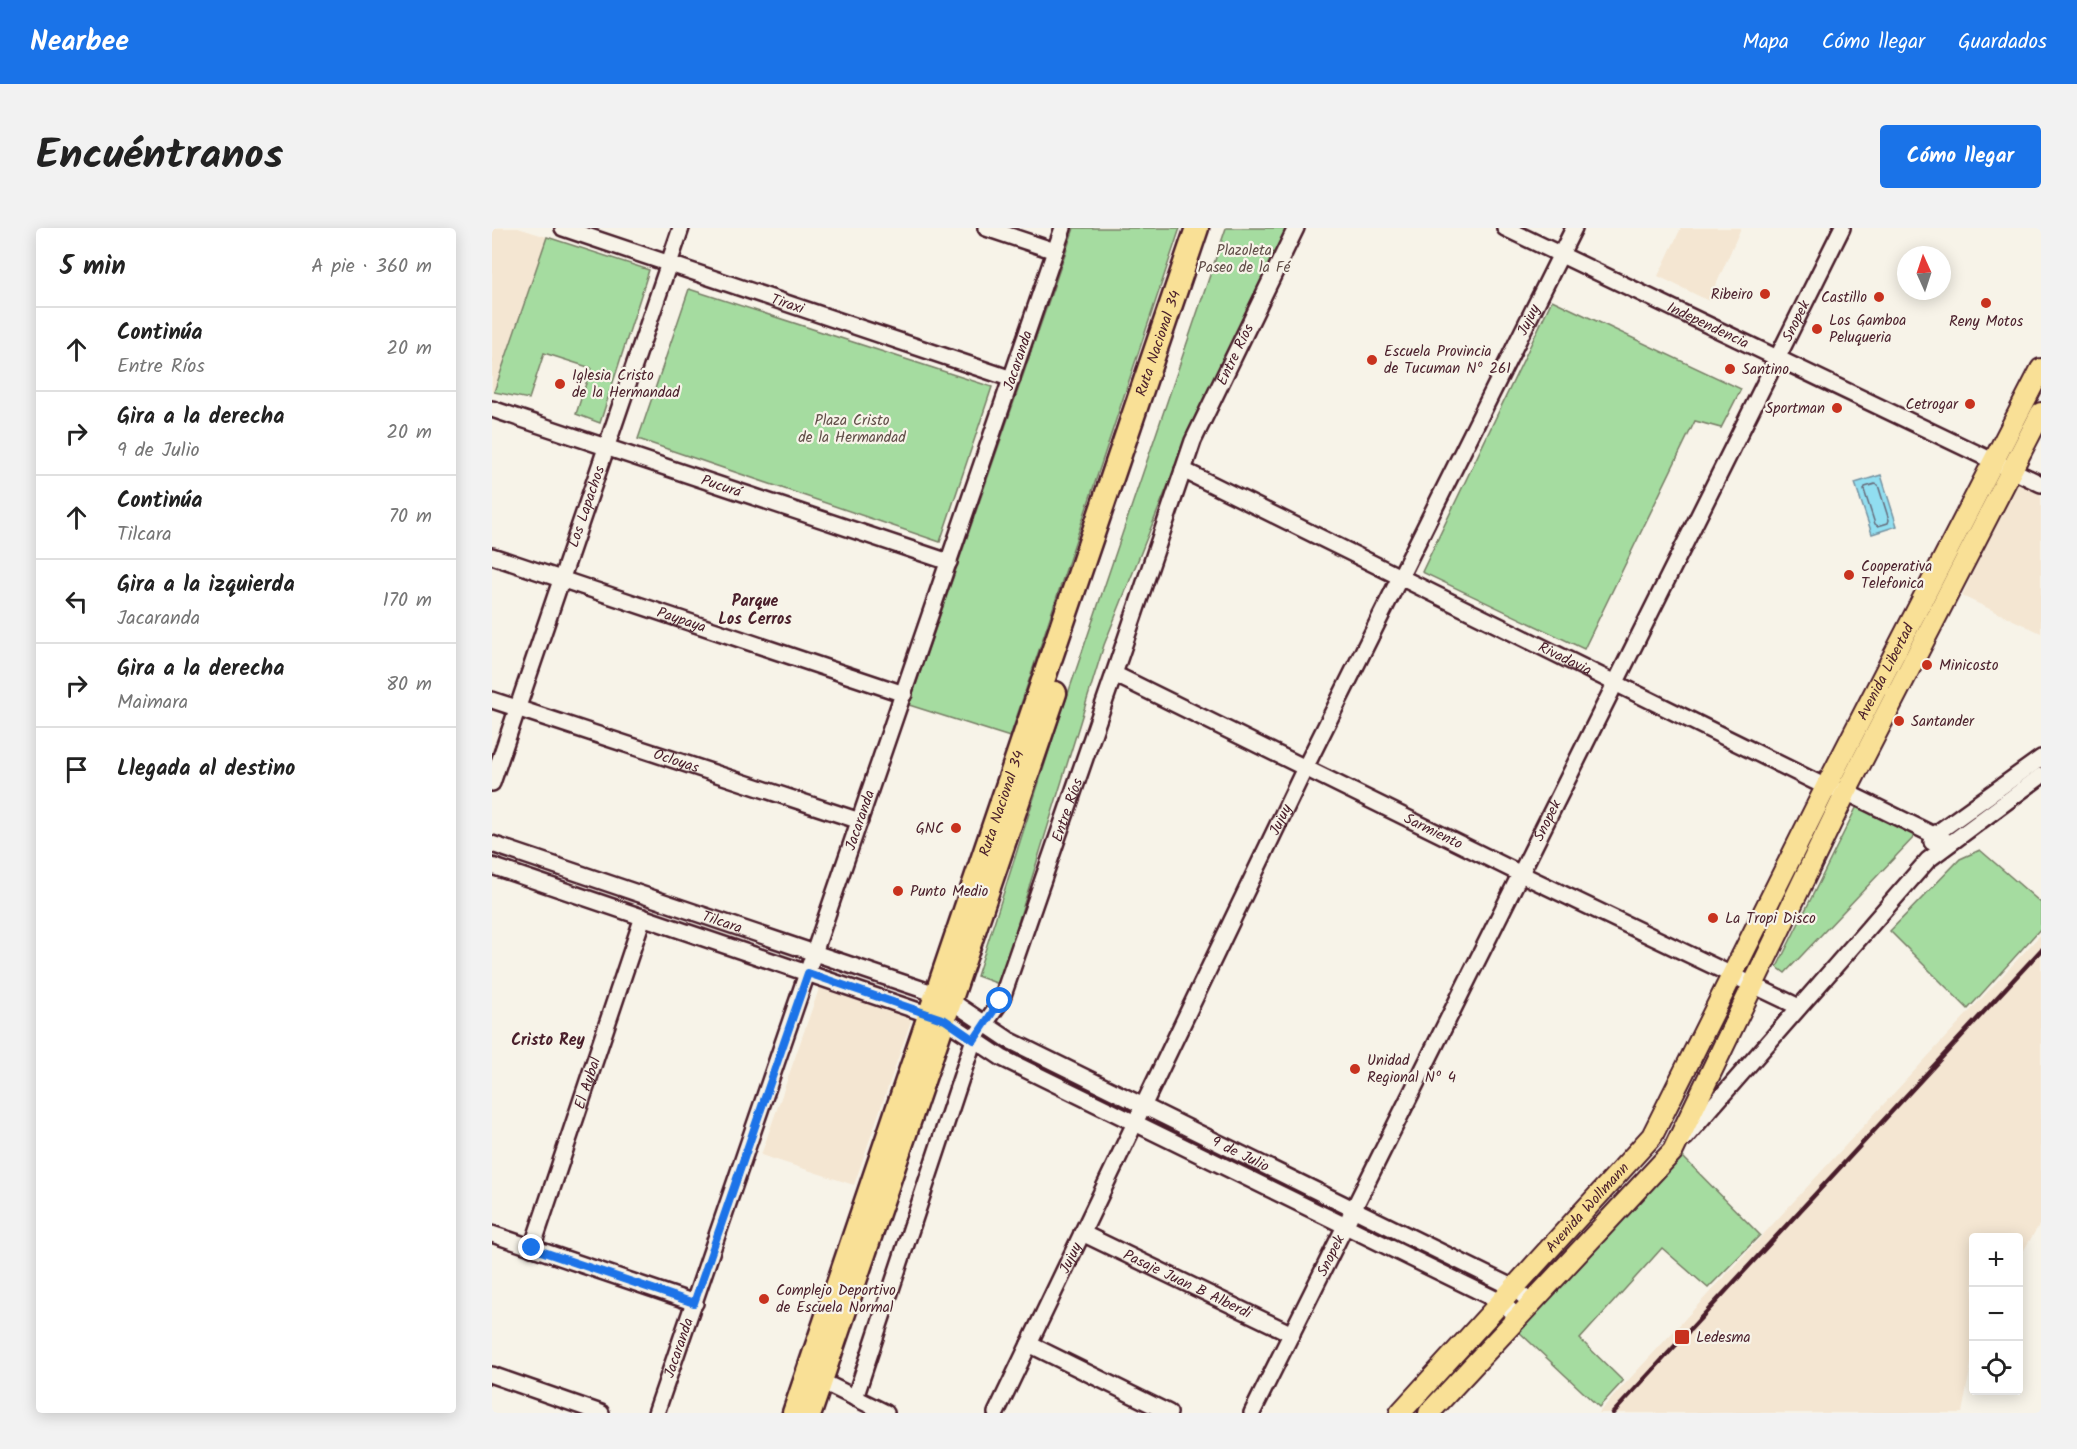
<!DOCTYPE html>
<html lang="es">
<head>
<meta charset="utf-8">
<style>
	body { margin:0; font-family:Kalam,sans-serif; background:#f2f2f2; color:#222 }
	.controls { position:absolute; right:18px; bottom:18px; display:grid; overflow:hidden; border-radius:6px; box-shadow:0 3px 15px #0003 }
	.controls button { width:54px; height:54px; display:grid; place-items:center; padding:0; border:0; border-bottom:2px solid #e0e0e0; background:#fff; color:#222; font:30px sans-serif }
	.compass { position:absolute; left:1405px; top:18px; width:54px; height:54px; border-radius:50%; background:#fff; box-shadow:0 3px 15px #0003; rotate:357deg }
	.stop { position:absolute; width:18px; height:18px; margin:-14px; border:4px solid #1a73e8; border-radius:50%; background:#fff }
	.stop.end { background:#1a73e8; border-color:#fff; box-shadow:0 2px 6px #0008 }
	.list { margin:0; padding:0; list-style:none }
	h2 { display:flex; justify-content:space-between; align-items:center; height:78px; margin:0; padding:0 24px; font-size:26px }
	h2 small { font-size:20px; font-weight:400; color:#767676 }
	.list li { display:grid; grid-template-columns:39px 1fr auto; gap:18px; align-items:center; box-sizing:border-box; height:84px; padding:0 24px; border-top:2px solid #e0e0e0 }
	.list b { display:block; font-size:22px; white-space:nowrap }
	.list p { margin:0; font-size:20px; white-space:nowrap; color:#767676 }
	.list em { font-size:20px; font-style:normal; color:#767676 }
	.icon { flex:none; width:33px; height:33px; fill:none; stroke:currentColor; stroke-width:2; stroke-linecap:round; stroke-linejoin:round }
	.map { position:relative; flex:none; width:1549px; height:1185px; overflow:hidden; border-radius:6px }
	header { display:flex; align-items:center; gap:36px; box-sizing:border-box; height:84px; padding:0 30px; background:#1a73e8; color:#fff }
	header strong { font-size:28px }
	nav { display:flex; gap:33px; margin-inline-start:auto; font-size:21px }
	.intro { display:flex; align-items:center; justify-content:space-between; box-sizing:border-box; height:144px; padding:0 36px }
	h1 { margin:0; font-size:42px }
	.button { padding:15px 27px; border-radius:6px; background:#1a73e8; color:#fff; font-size:21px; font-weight:700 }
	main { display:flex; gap:36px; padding:0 36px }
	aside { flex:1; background:#fff; border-radius:6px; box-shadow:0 3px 15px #0003 }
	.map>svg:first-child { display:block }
	.built { fill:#f4e6d2 }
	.green { fill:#a5dca0; stroke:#787e66; stroke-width:1.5 }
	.water { fill:#91def0; stroke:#7592a1; stroke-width:1.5 }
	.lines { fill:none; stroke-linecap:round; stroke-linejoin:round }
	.shore { stroke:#666b7a; stroke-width:1.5 }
	.minor-casing { stroke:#4a1f2b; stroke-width:20 }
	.major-casing { stroke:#4a1f2b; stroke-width:24 }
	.highway-casing { stroke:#4a1f2b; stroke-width:27 }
	.minor { stroke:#f7f3e8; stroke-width:15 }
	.major { stroke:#f9e096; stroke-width:20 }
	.highway { stroke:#f9e096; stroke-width:22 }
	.rail { stroke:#4a1f2b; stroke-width:4.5 }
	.route { stroke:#1a73e8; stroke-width:8 }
	.poi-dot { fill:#c8321e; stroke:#f7f3e8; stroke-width:2 }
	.labels { text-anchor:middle; stroke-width:4.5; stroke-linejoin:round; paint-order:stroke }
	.park-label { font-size:15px; fill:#614e48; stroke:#f7f3e8 }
	.poi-label { font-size:15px; fill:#4a1f2b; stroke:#f7f3e8; text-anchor:start }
	.street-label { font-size:15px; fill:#4a1f2b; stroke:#f7f3e8 }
	.neighbourhood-label { font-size:16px; font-weight:bold; fill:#4a1f2b; stroke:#f7f3e8 }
</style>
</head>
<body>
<header>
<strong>Nearbee</strong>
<nav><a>Mapa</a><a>Cómo llegar</a><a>Guardados</a></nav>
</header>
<div class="intro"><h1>Encuéntranos</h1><a class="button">Cómo llegar</a></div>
<main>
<aside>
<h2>5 min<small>A pie · 360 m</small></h2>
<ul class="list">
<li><svg class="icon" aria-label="ahead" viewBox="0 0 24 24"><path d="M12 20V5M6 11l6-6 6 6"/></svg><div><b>Continúa</b><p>Entre Ríos</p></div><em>20 m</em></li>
<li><svg class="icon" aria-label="right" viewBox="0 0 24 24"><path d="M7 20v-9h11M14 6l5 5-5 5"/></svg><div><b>Gira a la derecha</b><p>9 de Julio</p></div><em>20 m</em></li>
<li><svg class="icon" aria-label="ahead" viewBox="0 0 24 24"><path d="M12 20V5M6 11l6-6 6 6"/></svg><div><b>Continúa</b><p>Tilcara</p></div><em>70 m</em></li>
<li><svg class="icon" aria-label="left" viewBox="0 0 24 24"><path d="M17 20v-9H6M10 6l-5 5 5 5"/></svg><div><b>Gira a la izquierda</b><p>Jacaranda</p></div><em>170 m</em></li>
<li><svg class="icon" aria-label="right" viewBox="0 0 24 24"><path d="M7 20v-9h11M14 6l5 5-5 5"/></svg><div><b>Gira a la derecha</b><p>Maimara</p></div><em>80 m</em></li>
<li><svg class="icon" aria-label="arrive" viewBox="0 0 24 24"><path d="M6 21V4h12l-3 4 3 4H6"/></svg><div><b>Llegada al destino</b></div></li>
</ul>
</aside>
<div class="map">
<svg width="1549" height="1185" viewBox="0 0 1549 1185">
	<rect width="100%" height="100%" fill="#f7f3e8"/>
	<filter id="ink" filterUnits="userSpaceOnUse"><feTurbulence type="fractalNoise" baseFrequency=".0167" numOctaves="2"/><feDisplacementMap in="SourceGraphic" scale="12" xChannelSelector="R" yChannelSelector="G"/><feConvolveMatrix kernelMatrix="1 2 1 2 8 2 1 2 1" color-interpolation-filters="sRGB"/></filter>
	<g filter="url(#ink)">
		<!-- built -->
		<path class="built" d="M 0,0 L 26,0 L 55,9 L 2,164 L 0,163 Z
			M 1189,0 L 1249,0 L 1217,73 L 1166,48 Z
			M 1524,253 L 1549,264 L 1549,405 L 1470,368 Z
			M 1549,706 L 1549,994 L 1527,1030 L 1526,1010 L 1482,1010 L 1481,1126 L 1470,1185 L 1106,1185 Z
			M 329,755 L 420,790 L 362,957 L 269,927 Z"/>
		<!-- green -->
		<path class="green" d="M 582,0 L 688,0 L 518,509 L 417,477 Z
			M 734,0 L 795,0 L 696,207 L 612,417 L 507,756 L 485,748 L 564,501 Z
			M 55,9 L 157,42 L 108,195 L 84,186 L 99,140 L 52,125 L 37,171 L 2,164 Z
			M 197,61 L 500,159 L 448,314 L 146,211 Z
			M 1060,72 L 1249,161 L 1229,200 L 1203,193 L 1092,421 L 930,344 Z
			M 1367,574 L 1424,607 L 1293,745 L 1285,739 Z
			M 1488,622 L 1549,675 L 1549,700 L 1476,781 L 1398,703 L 1468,631 Z
			M 1189,927 L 1268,1007 L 1216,1060 L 1170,1020 L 1088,1111 L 1131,1153 L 1107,1179 L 1025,1102 Z"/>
		<!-- water -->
		<path class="water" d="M 1389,247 L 1405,298 L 1380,306 L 1363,255 Z"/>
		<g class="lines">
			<!-- shore -->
			<path class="shore" d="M 1383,256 L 1386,257 L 1397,292 L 1396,295 L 1386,298 L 1383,296 L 1372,262 L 1373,259 Z"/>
			<defs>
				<g id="minor">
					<path id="s1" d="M 71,0 L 520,151"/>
					<path d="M 494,0 L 563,23"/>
					<path id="s2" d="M 1013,0 L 1549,256"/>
					<path id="s3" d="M 0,181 L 457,334"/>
					<path id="s4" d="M 691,242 L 1334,559 L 1354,564 L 1458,615"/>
					<path id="s5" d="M 0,328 L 412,466"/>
					<path id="s6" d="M 622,446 L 1029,646 L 1307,779"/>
					<path id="s7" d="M 0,472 L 368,593"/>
					<path id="s8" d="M 0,555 L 189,0"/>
					<path d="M 1440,614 L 1442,607 L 1549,530"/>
					<path id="s9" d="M 0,616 L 444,766 L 459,773 L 517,812 L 1022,1060 L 1039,1075"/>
					<path d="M 0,638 L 453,792 L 510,830 L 1009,1074 L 1026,1089"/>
					<path d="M 1193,910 L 1436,632 L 1549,548"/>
					<path id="s10" d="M 590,1005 L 800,1106"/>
					<path d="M 0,1006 L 203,1075"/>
					<path id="s11" d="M 40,1020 L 151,689"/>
					<path d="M 537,1116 L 677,1185"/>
					<path d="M 0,1147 L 109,1185"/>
					<path d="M 329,1153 L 394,1185"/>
					<path id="s12" d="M 363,1170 L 482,811 L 509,773 L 622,446 L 701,213 L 804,0"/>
					<path id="s13" d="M 164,1185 L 571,0"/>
					<path id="s14" d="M 504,1185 L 813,540 L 1082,0"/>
					<path id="s15" d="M 760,1185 L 1350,0"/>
				</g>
				<g id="major">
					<path id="s16" d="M 908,1185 L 1160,908 L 1334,559 L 1549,141"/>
					<path d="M 937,1185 L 1181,923 L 1354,564 L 1549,185"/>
				</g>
				<g id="highway">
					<path id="s17" d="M 302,1185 L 705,0"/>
					<path d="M 318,1185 L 563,465"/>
				</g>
			</defs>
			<!-- minor casing -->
			<use href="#minor" class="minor-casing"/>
			<!-- major casing -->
			<use href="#major" class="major-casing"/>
			<!-- highway casing -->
			<use href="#highway" class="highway-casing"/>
			<!-- minor -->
			<use href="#minor" class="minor"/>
			<!-- major -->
			<use href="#major" class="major"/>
			<!-- highway -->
			<use href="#highway" class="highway"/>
			<!-- rail -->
			<path class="rail" d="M 1121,1185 L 1549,722"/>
		</g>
	</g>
	<g class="lines" filter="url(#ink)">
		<!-- route -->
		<path class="route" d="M 40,1020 L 202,1075 L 316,745 L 453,792 L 482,812 L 508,773"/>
	</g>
	<!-- markers -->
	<g class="poi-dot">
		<circle cx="1273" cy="66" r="6"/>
		<circle cx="1387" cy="69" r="6"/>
		<circle cx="1494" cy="75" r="6"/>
		<circle cx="1325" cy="101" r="6"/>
		<circle cx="880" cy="132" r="6"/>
		<circle cx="1238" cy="141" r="6"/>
		<circle cx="68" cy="156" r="6"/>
		<circle cx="1478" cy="176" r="6"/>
		<circle cx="1345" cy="180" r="6"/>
		<circle cx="1357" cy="347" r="6"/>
		<circle cx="1435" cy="437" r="6"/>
		<circle cx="1407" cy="493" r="6"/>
		<circle cx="464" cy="600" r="6"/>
		<circle cx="406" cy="663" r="6"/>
		<circle cx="1221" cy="690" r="6"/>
		<circle cx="863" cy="841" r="6"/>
		<circle cx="272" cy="1071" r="6"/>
		<rect x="1182" y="1101" width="16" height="16" rx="3"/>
	</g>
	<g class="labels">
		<!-- park labels -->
		<g class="park-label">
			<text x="752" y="27">Plazoleta<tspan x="752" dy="17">Paseo de la Fé</tspan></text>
			<text x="360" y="197">Plaza Cristo<tspan x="360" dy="17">de la Hermandad</tspan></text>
		</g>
		<!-- poi labels -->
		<g class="poi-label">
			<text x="1261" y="71" text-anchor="end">Ribeiro</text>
			<text x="1375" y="74" text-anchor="end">Castillo</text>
			<text x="1337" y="97">Los Gamboa<tspan x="1337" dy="17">Peluqueria</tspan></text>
			<text x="1494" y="98" text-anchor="middle">Reny Motos</text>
			<text x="892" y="128">Escuela Provincia<tspan x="892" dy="17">de Tucuman Nº 261</tspan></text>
			<text x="1250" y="146">Santino</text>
			<text x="80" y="152">Iglesia Cristo<tspan x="80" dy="17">de la Hermandad</tspan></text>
			<text x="1466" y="181" text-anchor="end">Cetrogar</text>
			<text x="1333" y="185" text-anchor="end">Sportman</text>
			<text x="1369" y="343">Cooperativa<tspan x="1369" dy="17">Telefonica</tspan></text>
			<text x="1447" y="442">Minicosto</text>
			<text x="1419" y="498">Santander</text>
			<text x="452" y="605" text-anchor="end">GNC</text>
			<text x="418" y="668">Punto Medio</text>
			<text x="1233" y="695">La Tropi Disco</text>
			<text x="875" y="837">Unidad<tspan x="875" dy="17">Regional Nº 4</tspan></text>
			<text x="284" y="1067">Complejo Deportivo<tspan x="284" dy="17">de Escuela Normal</tspan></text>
			<text x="1204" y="1114">Ledesma</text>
		</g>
		<!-- street labels -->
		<g class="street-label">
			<text dy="5" stroke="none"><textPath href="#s1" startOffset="237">Tiraxi</textPath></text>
			<text dy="5" stroke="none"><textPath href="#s14" startOffset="1216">Jujuy</textPath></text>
			<text dy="5" stroke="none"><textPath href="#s15" startOffset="1220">Snopek</textPath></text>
			<text dy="5" stroke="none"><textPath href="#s2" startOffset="225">Independencia</textPath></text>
			<text dy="5" stroke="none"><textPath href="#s17" startOffset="1130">Ruta Nacional 34</textPath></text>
			<text dy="5" stroke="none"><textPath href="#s12" startOffset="1113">Entre Ríos</textPath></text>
			<text dy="5" stroke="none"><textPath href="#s13" startOffset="1113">Jacaranda</textPath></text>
			<text dy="5" stroke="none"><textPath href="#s3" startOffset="242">Pucurá</textPath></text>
			<text dy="5" stroke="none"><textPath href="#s8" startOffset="292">Los Lapachos</textPath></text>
			<text dy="5" stroke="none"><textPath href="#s5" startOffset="200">Paypaya</textPath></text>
			<text dy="5" stroke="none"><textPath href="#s4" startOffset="426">Rivadavia</textPath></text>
			<text dy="5" stroke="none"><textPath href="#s16" startOffset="894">Avenida Libertad</textPath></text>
			<text dy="5" stroke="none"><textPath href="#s7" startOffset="194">Ocloyas</textPath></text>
			<text dy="5" stroke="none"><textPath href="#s17" startOffset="644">Ruta Nacional 34</textPath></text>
			<text dy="5" stroke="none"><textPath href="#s12" startOffset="627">Entre Ríos</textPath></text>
			<text dy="5" stroke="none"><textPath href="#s14" startOffset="658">Jujuy</textPath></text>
			<text dy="5" stroke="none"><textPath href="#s13" startOffset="627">Jacaranda</textPath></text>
			<text dy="5" stroke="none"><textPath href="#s15" startOffset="662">Snopek</textPath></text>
			<text dy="5" stroke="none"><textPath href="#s6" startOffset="356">Sarmiento</textPath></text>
			<text dy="5" stroke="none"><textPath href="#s9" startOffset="243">Tilcara</textPath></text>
			<text dy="5" stroke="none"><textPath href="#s11" startOffset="174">El Aybal</textPath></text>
			<text dy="5" stroke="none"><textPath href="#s9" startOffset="813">9 de Julio</textPath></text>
			<text dy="5" stroke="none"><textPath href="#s16" startOffset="278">Avenida Wollmann</textPath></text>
			<text dy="5" stroke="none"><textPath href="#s15" startOffset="176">Snopek</textPath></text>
			<text dy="5" stroke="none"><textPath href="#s14" startOffset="172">Jujuy</textPath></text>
			<text dy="5" stroke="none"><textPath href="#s10" startOffset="117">Pasaje Juan B Alberdi</textPath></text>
			<text dy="5" stroke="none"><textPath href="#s13" startOffset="69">Jacaranda</textPath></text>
		</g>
		<!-- neighbourhood labels -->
		<g class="neighbourhood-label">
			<text x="263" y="378">Parque<tspan x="263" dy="18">Los Cerros</tspan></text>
			<text x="56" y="817">Cristo Rey</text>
		</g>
	</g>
</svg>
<div class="controls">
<button>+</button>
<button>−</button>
<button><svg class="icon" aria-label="locate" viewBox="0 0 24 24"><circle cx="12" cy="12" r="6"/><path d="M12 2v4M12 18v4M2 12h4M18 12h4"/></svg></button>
</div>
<svg class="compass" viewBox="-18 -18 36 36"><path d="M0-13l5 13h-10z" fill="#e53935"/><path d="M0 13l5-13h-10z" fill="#767676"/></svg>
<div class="stop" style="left:508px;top:773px"></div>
<div class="stop end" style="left:40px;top:1020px"></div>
</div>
</main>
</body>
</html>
